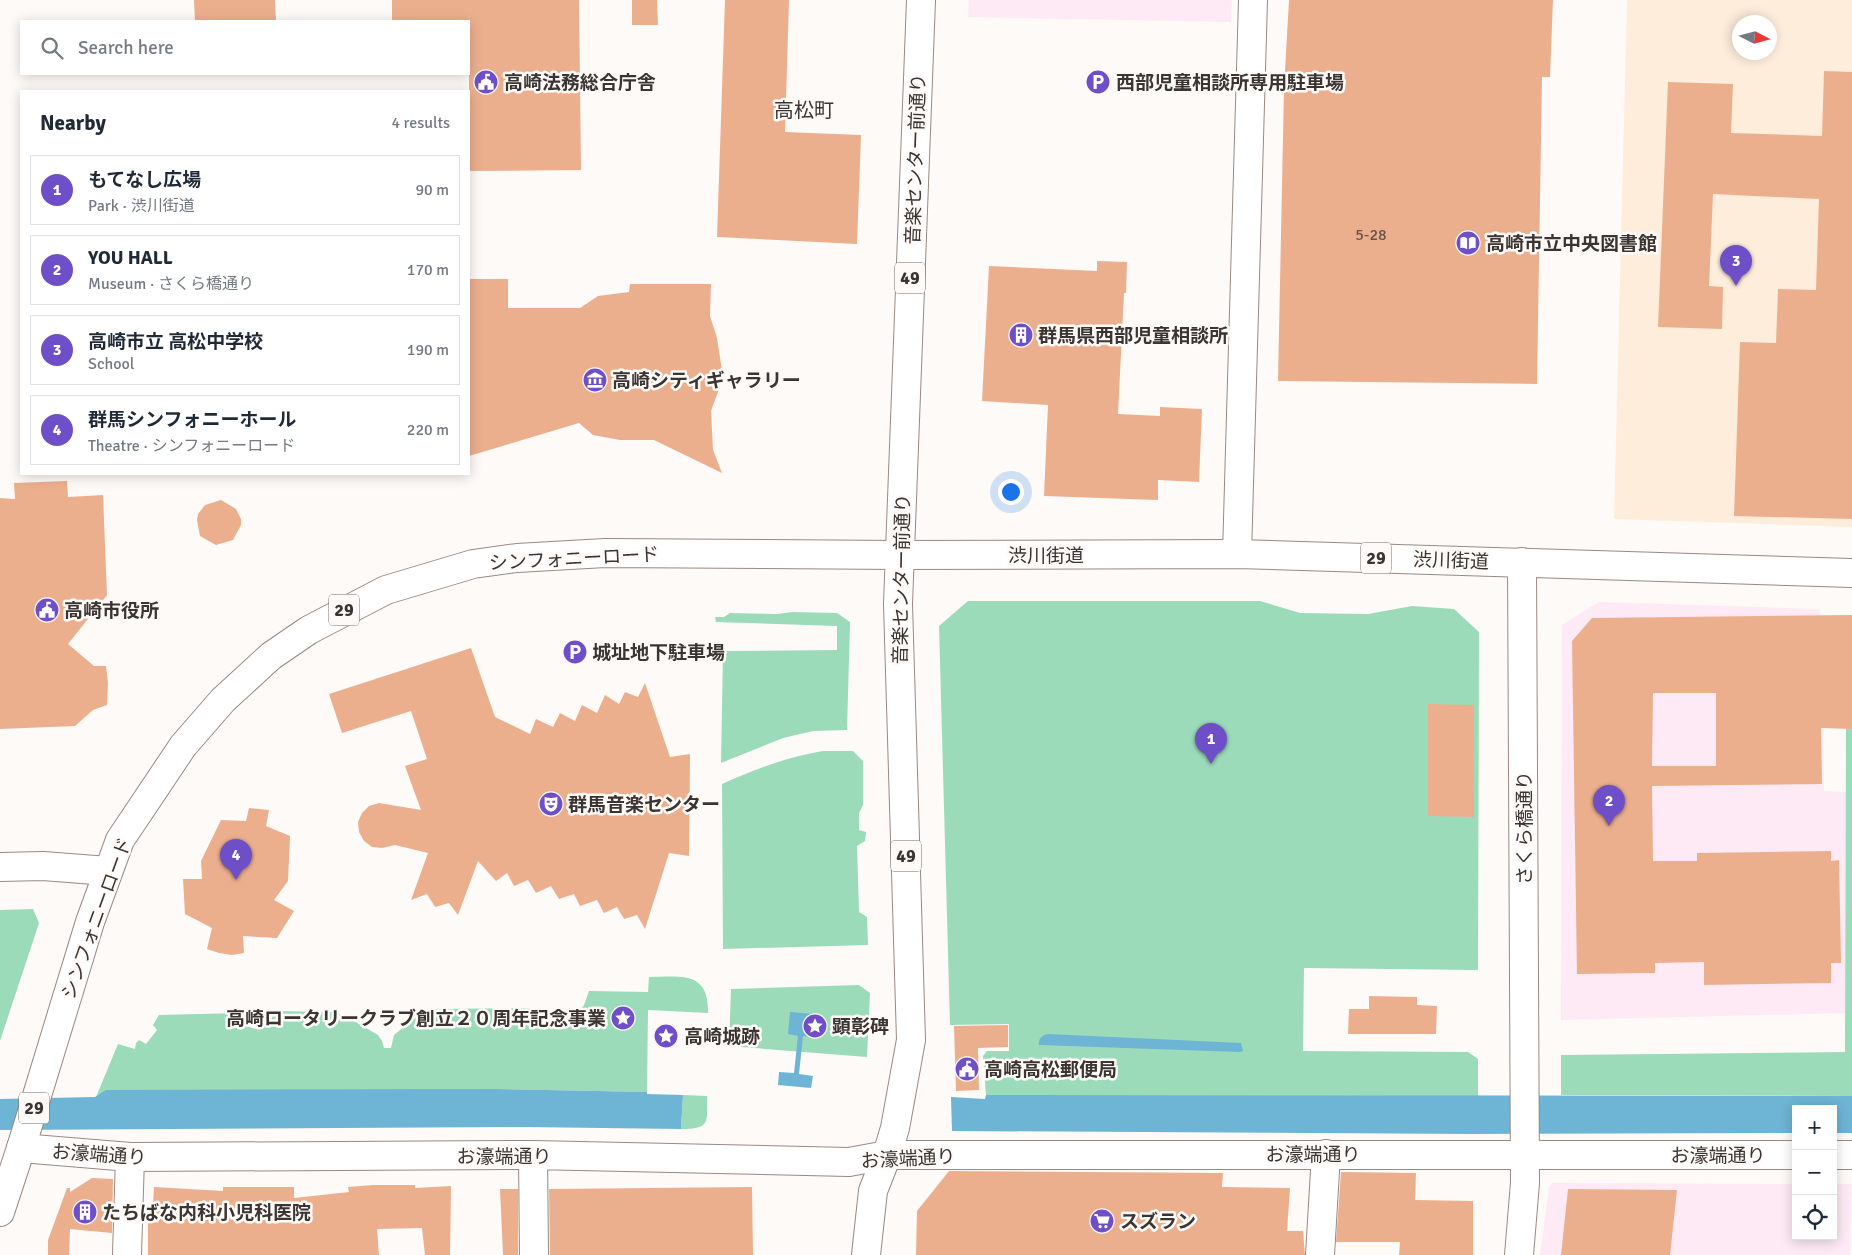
<!DOCTYPE html>
<html lang="en">
<head>
<meta charset="utf-8">
<style>
	body { margin:0; font-family:Signika,"Noto Sans JP",sans-serif; background:#f6f6f7; color:#1f2937 }
	.controls { position:absolute; right:15px; bottom:15px; display:grid; overflow:hidden; border-radius:0px; box-shadow:0 2px 12px #0003 }
	.controls button { width:45px; height:45px; display:grid; place-items:center; padding:0; border:0; border-bottom:1px solid #e0e1e3; background:#fff; color:#1f2937; font:25px sans-serif }
	.compass { position:absolute; left:1732px; top:15px; width:45px; height:45px; border-radius:50%; background:#fff; box-shadow:0 2px 12px #0003; rotate:96deg }
	.you { position:absolute; left:1010px; top:491px; width:18px; height:18px; margin:-12px; border:4px solid #fff; border-radius:50%; background:#1a73e8; box-shadow:0 0 0 8px #1a73e833 }
	.badge { display:grid; place-items:center; width:32px; height:32px; border-radius:50%; background:#6e4fc8; color:#fff; font-size:16px; font-weight:700 }
	.pin { position:absolute; translate:-50% -41px; filter:drop-shadow(0 1px 2px #0008) }
	.pin::after { content:''; position:absolute; top:26px; width:18px; height:15px; background:inherit; clip-path:polygon(0 0,100% 0,50% 100%) }
	.list { margin:0; padding:0; list-style:none }
	h2 { display:flex; justify-content:space-between; align-items:center; height:65px; margin:0; padding:0 20px; font-size:21px }
	h2 small { font-size:16px; font-weight:400; color:#747a83 }
	.list li { display:grid; grid-template-columns:32px 1fr auto; gap:15px; align-items:center; box-sizing:border-box; height:70px; margin:0 10px 10px; padding:0 10px; border:1px solid #e0e1e3; border-radius:0px }
	.list b { display:block; font-size:19px; white-space:nowrap }
	.list p { margin:0; font-size:16px; white-space:nowrap; color:#747a83 }
	.list em { font-size:16px; font-style:normal; color:#747a83 }
	.icon { flex:none; width:28px; height:28px; fill:none; stroke:currentColor; stroke-width:2; stroke-linecap:round; stroke-linejoin:round }
	.map { position:relative; flex:none; width:1852px; height:1255px; overflow:hidden }
	.search { position:absolute; background:#fff; box-shadow:0 2px 12px #0003; left:20px; top:20px; width:450px; height:55px; display:flex; align-items:center; gap:12px; box-sizing:border-box; padding:0 18px; border-radius:0px; color:#747a83; font-size:19px }
	.panel { position:absolute; background:#fff; box-shadow:0 2px 12px #0003; left:20px; top:90px; width:450px; height:385px; border-radius:0px }
	.map>svg:first-child { display:block }
	.commercial { fill:#fdeaf4 }
	.education { fill:#feeddb; fill-rule:evenodd }
	.green { fill:#9bdbba }
	.water { fill:#6eb4d4 }
	.building { fill:#ecaf8e; fill-rule:evenodd }
	.lines { fill:none; stroke-linecap:round; stroke-linejoin:round }
	.minor-casing { stroke:#998981; stroke-width:30 }
	.major-casing { stroke:#998981; stroke-width:30 }
	.minor { stroke:#fff; stroke-width:28 }
	.major { stroke:#fff; stroke-width:28 }
	.labels { text-anchor:middle; stroke-width:5; stroke-linejoin:round; paint-order:stroke }
	.number-label { font-size:16px; fill:#675348 }
	.shield { fill:#fdfaf8; stroke:#756f6c; stroke-width:1 }
	.shield-label { font-size:18px; font-weight:bold; fill:#3b3430 }
	.poi-label { font-size:19px; font-weight:bold; fill:#3b3430; stroke:#fdfaf8; text-anchor:start }
	.street-label { font-size:19px; fill:#3b3430; stroke:#fdfaf8 }
	.neighbourhood-label { font-size:20px; fill:#3b3430; stroke:#fdfaf8 }
</style>
</head>
<body>
<div class="map">
<svg width="1852" height="1255" viewBox="0 0 1852 1255">
	<rect width="100%" height="100%" fill="#fdfaf8"/>
	<!-- commercial -->
	<path class="commercial" d="M 969,0 L 1232,0 L 1231,22 L 968,17 Z
		M 1599,602 L 1820,609 L 1824,791 L 1846,792 L 1845,1013 L 1561,1020 L 1562,625 Z
		M 1552,1183 L 1796,1184 L 1796,1236 L 1833,1236 L 1833,1184 L 1852,1184 L 1850,1255 L 1540,1255 L 1549,1188 Z"/>
	<!-- education -->
	<path class="education" d="M 1627,0 L 1852,0 L 1852,527 L 1614,519 ZM 1740,22 L 1770,22 L 1770,52 L 1740,52 Z"/>
	<!-- green -->
	<path class="green" d="M 968,601 L 1260,601 L 1300,613 L 1368,614 L 1412,606 L 1454,609 L 1479,632 L 1478,970 L 1304,968 L 1303,1051 L 1468,1052 L 1478,1059 L 1478,1096 L 986,1095 L 983,1056 L 987,1051 L 1009,1051 L 1009,1024 L 950,1025 L 939,626 Z
		M 793,612 L 837,613 L 850,622 L 847,730 L 813,731 L 783,738 L 721,763 L 723,651 L 837,650 L 837,626 L 716,622 L 715,617 L 724,617 L 730,613 L 777,614 Z
		M 1846,728 L 1852,729 L 1852,1096 L 1561,1095 L 1561,1055 L 1845,1052 Z
		M 823,751 L 853,751 L 863,761 L 863,805 L 859,813 L 859,830 L 866,832 L 865,841 L 857,846 L 859,912 L 867,917 L 868,945 L 723,949 L 722,784 C 755,769 787,757 823,751 Z
		M 33,909 L 39,923 L 0,1041 L 0,910 Z
		M 649,977 C 680,977 709,970 708,1013 L 648,1010 L 647,1092 L 497,1089 L 96,1097 L 118,1044 L 135,1049 L 136,1043 L 139,1040 L 146,1044 L 157,1030 L 153,1025 L 159,1015 L 238,1013 C 246,1034 269,1035 274,1011 L 334,1012 L 347,1017 L 378,1035 L 382,1041 L 384,1048 L 391,1048 L 394,1035 L 412,1020 L 433,1009 L 529,1008 L 544,1017 L 566,1018 L 576,1015 L 584,1005 L 589,991 L 648,992 Z
		M 859,985 L 870,993 L 867,1057 L 729,1046 L 731,989 Z
		M 683,1095 L 707,1096 C 707,1122 711,1129 681,1129 Z"/>
	<!-- water -->
	<path class="water" d="M 790,1012 L 815,1014 L 812,1037 L 803,1036 L 799,1074 L 813,1076 L 811,1088 L 778,1085 L 779,1072 L 794,1073 L 798,1036 L 788,1034 Z
		M 1048,1034 L 1241,1043 L 1243,1051 L 1240,1052 L 1039,1045 C 1038,1039 1042,1035 1048,1034 Z
		M 497,1089 L 647,1092 L 647,1094 L 683,1095 L 681,1129 L 525,1127 L 0,1130 L 0,1099 L 95,1097 L 106,1090 Z
		M 986,1095 L 1852,1096 L 1852,1133 L 1833,1133 L 1833,1109 L 1796,1109 L 1796,1133 L 1475,1134 L 952,1131 L 951,1097 L 985,1099 Z"/>
	<!-- building -->
	<path class="building" d="M 194,0 L 275,0 L 276,21 L 195,21 Z
		M 392,0 L 579,0 L 581,170 L 469,171 L 469,21 L 392,21 Z
		M 632,0 L 657,0 L 658,25 L 632,25 Z
		M 725,0 L 789,0 L 785,132 L 861,135 L 857,244 L 717,237 Z
		M 1289,0 L 1553,0 L 1550,77 L 1542,77 L 1537,384 L 1278,381 L 1284,88 Z
		M 1824,71 L 1852,72 L 1852,519 L 1734,516 L 1740,342 L 1776,343 L 1778,289 L 1816,290 L 1819,199 L 1713,194 L 1709,286 L 1723,287 L 1722,329 L 1658,327 L 1668,82 L 1733,84 L 1731,133 L 1822,136 Z
		M 1097,261 L 1127,262 L 1126,293 L 1124,293 L 1118,414 L 1160,416 L 1160,407 L 1202,409 L 1199,482 L 1158,480 L 1158,500 L 1044,496 L 1048,405 L 982,401 L 989,266 L 1097,271 Z
		M 469,279 L 508,279 L 508,308 L 580,308 L 598,296 L 629,292 L 630,284 L 711,284 L 710,316 L 717,338 L 722,371 L 719,389 L 711,411 L 713,450 L 722,473 L 654,440 L 620,440 L 593,435 L 579,423 L 469,456 Z
		M 67,481 L 68,497 L 103,495 L 107,595 L 68,644 L 94,666 L 106,666 L 108,683 L 107,705 L 93,710 L 75,726 L 0,729 L 0,498 L 15,499 L 14,483 Z
		M 221,500 L 236,509 L 241,519 L 241,525 L 233,540 L 216,545 L 200,536 L 197,520 L 198,514 L 205,505 Z
		M 1852,615 L 1852,729 L 1821,728 L 1822,784 L 1652,786 L 1653,861 L 1697,861 L 1697,853 L 1831,851 L 1831,861 L 1839,860 L 1841,963 L 1831,963 L 1831,983 L 1704,985 L 1704,962 L 1655,963 L 1655,973 L 1577,974 L 1572,641 L 1592,618 ZM 1653,693 L 1716,693 L 1716,766 L 1652,766 Z
		M 471,648 L 495,717 L 530,734 L 536,719 L 553,727 L 560,713 L 575,721 L 582,705 L 597,713 L 605,695 L 619,704 L 625,692 L 638,697 L 645,683 L 670,757 L 690,754 L 689,856 L 669,853 L 645,929 L 637,915 L 624,919 L 617,907 L 604,913 L 597,900 L 580,906 L 574,894 L 559,899 L 551,886 L 536,893 L 528,880 L 514,886 L 507,873 L 496,881 L 478,861 L 458,915 L 449,903 L 435,907 L 427,894 L 411,900 L 428,853 L 395,845 L 382,848 L 372,847 L 364,841 L 359,832 L 358,822 L 362,813 L 369,806 L 379,803 L 421,810 L 405,766 L 427,759 L 411,711 L 342,733 L 329,694 Z
		M 1428,704 L 1474,705 L 1474,817 L 1428,816 Z
		M 249,808 L 269,810 L 266,826 L 290,836 L 288,881 L 274,900 L 294,911 L 277,938 L 243,936 L 244,953 L 232,955 L 219,953 L 207,949 L 212,928 L 185,914 L 183,879 L 202,879 L 201,861 L 221,820 L 246,821 Z
		M 1369,996 L 1417,997 L 1417,1005 L 1437,1006 L 1436,1034 L 1348,1034 L 1349,1009 L 1369,1009 Z
		M 1008,1025 L 1008,1047 L 978,1048 L 979,1090 L 956,1091 L 954,1026 Z
		M 949,1171 L 1223,1173 L 1222,1187 L 1290,1188 L 1287,1231 L 1303,1231 L 1305,1255 L 916,1255 L 917,1211 Z
		M 1341,1172 L 1416,1173 L 1415,1200 L 1473,1201 L 1473,1255 L 1399,1255 L 1400,1242 L 1336,1242 Z
		M 92,1178 L 113,1179 L 112,1233 L 70,1229 L 69,1255 L 48,1255 L 48,1240 L 67,1188 L 70,1188 L 70,1192 Z
		M 373,1185 L 415,1185 L 415,1188 L 451,1186 L 450,1255 L 425,1255 L 422,1228 L 377,1229 L 379,1255 L 148,1255 L 148,1222 L 152,1222 L 154,1187 L 223,1191 L 223,1187 L 294,1187 L 294,1198 L 349,1192 L 348,1187 Z
		M 752,1187 L 753,1255 L 550,1255 L 549,1189 Z
		M 500,1189 L 518,1189 L 518,1255 L 503,1255 Z
		M 1568,1189 L 1677,1190 L 1670,1255 L 1561,1255 Z"/>
	<g class="lines">
		<defs>
			<path id="minor" d="M 1237,554 L 1253,0
				M 0,867 L 43,866 L 108,871
				M 21,1148 L 130,1157 L 533,1155 L 849,1162 L 887,1155 L 1796,1155
				M 533,1155 L 534,1255
				M 1833,1155 L 1852,1155
				M 127,1255 L 130,1157
				M 1320,1255 L 1326,1154
				M 1519,1255 L 1525,1183 L 1522,562"/>
			<path id="major" d="M 0,1212 L 21,1148 L 90,922 L 120,840 L 183,746 L 223,700 L 271,656 L 309,630 L 386,590 L 473,564 L 517,558 L 605,553 L 899,555 L 1237,554 L 1852,573
				M 866,1255 L 873,1191 L 887,1155 L 895,1128 L 911,1040 L 898,604 L 921,0"/>
		</defs>
		<!-- minor casing -->
		<use href="#minor" class="minor-casing"/>
		<!-- major casing -->
		<use href="#major" class="major-casing"/>
		<!-- minor -->
		<use href="#minor" class="minor"/>
		<!-- major -->
		<use href="#major" class="major"/>
	</g>
	<!-- icons -->
	<defs>
		<symbol id="civic-disc" viewBox="-11 -11 22 22"><circle r="9.5" fill="#6e4fc8" stroke="#fdfaf8"/><path d="M-.6-6.5H3V-4.5H.6V-3L4-1V1h2V6H-6V1h2V-1L-.6-3ZM-1.2 2.5V6h2.4V2.5Z" fill="#fff"/></symbol>
		<symbol id="parking-disc" viewBox="-11 -11 22 22"><circle r="9.5" fill="#6e4fc8" stroke="#fdfaf8"/><path d="M-3.5-5.5H1a3.5 3.5 0 0 1 0 7H-1V5.5H-3.5ZM-1-3.4V-.6H.8a1.4 1.4 0 0 0 0-2.8Z" fill="#fff"/></symbol>
		<symbol id="library-disc" viewBox="-11 -11 22 22"><circle r="9.5" fill="#6e4fc8" stroke="#fdfaf8"/><path d="M-6-4Q-3-5.5-.7-3.5V5Q-3 3-6 4ZM6-4Q3-5.5 .7-3.5V5Q3 3 6 4Z" fill="#fff"/></symbol>
		<symbol id="building-disc" viewBox="-11 -11 22 22"><circle r="9.5" fill="#6e4fc8" stroke="#fdfaf8"/><path d="M-4-6H4V6H1V3H-1V6H-4ZM-2.5-4.3h1.7v1.8h-1.7ZM.8-4.3h1.7v1.8H.8ZM-2.5-1h1.7V.8h-1.7ZM.8-1h1.7V.8H.8Z" fill="#fff"/></symbol>
		<symbol id="museum-disc" viewBox="-11 -11 22 22"><circle r="9.5" fill="#6e4fc8" stroke="#fdfaf8"/><path d="M0-6L6-3V-2H-6V-3ZM-5-1h2V3h-2ZM-1-1h2V3h-2ZM3-1h2V3H3ZM-6 4H6V6H-6Z" fill="#fff"/></symbol>
		<symbol id="theatre-disc" viewBox="-11 -11 22 22"><circle r="9.5" fill="#6e4fc8" stroke="#fdfaf8"/><path d="M-5-5.5Q0-4 5-5.5V0Q5 5 0 6Q-5 5-5 0ZM-3.3-2.5H-1v1.5H-3.3ZM1-2.5H3.3v1.5H1ZM-2.8 1Q0 5.5 2.8 1Z" fill="#fff"/></symbol>
		<symbol id="sight-disc" viewBox="-11 -11 22 22"><circle r="9.5" fill="#6e4fc8" stroke="#fdfaf8"/><path d="M0-6L1.8-2.2L6-1.7L2.9 1.2L3.7 5.4L0 3.3L-3.7 5.4L-2.9 1.2L-6-1.7L-1.8-2.2Z" fill="#fff"/></symbol>
		<symbol id="supermarket-disc" viewBox="-11 -11 22 22"><circle r="9.5" fill="#6e4fc8" stroke="#fdfaf8"/><path d="M-6-5.5h2.5l.6 2H6L4.5 2H-2.5L-4.4-4H-6ZM-1.5 3.2a1.3 1.3 0 1 0 .1 0ZM3 3.2a1.3 1.3 0 1 0 .1 0Z" fill="#fff"/></symbol>
	</defs>
	<g fill-rule="evenodd">
		<use href="#civic-disc" x="472" y="68" width="28" height="28"/>
		<use href="#parking-disc" x="1084" y="68" width="28" height="28"/>
		<use href="#library-disc" x="1454" y="229" width="28" height="28"/>
		<use href="#building-disc" x="1007" y="321" width="28" height="28"/>
		<use href="#museum-disc" x="581" y="366" width="28" height="28"/>
		<use href="#civic-disc" x="33" y="596" width="28" height="28"/>
		<use href="#parking-disc" x="561" y="638" width="28" height="28"/>
		<use href="#theatre-disc" x="537" y="790" width="28" height="28"/>
		<use href="#sight-disc" x="609" y="1004" width="28" height="28"/>
		<use href="#sight-disc" x="801" y="1012" width="28" height="28"/>
		<use href="#sight-disc" x="652" y="1022" width="28" height="28"/>
		<use href="#civic-disc" x="953" y="1055" width="28" height="28"/>
		<use href="#building-disc" x="71" y="1198" width="28" height="28"/>
		<use href="#supermarket-disc" x="1088" y="1207" width="28" height="28"/>
	</g>
	<g class="labels">
		<!-- number labels -->
		<g class="number-label">
			<text x="1371" y="240">5-28</text>
		</g>
		<!-- shield labels -->
		<g class="shield">
			<rect x="895" y="262.5" width="30" height="31" rx="4"/>
			<rect x="1361" y="542.5" width="30" height="31" rx="4"/>
			<rect x="329" y="594.5" width="30" height="31" rx="4"/>
			<rect x="891" y="840.5" width="30" height="31" rx="4"/>
			<rect x="19" y="1092.5" width="30" height="31" rx="4"/>
		</g>
		<g class="shield-label">
			<text x="910" y="284">49</text>
			<text x="1376" y="564">29</text>
			<text x="344" y="616">29</text>
			<text x="906" y="862">49</text>
			<text x="34" y="1114">29</text>
		</g>
		<!-- poi labels -->
		<g class="poi-label">
			<text x="504" y="89">高崎法務総合庁舎</text>
			<text x="1116" y="89">西部児童相談所専用駐車場</text>
			<text x="1486" y="250">高崎市立中央図書館</text>
			<text x="1038" y="342">群馬県西部児童相談所</text>
			<text x="612" y="387">高崎シティギャラリー</text>
			<text x="64" y="617">高崎市役所</text>
			<text x="592" y="659">城址地下駐車場</text>
			<text x="568" y="811">群馬音楽センター</text>
			<text x="606" y="1025" text-anchor="end">高崎ロータリークラブ創立２０周年記念事業</text>
			<text x="832" y="1033">顕彰碑</text>
			<text x="684" y="1043">高崎城跡</text>
			<text x="984" y="1076">高崎高松郵便局</text>
			<text x="102" y="1219">たちばな内科小児科医院</text>
			<text x="1120" y="1228">スズラン</text>
		</g>
		<!-- street labels -->
		<g class="street-label">
			<text transform="translate(915 159) rotate(-88)" y="7">音楽センター前通り</text>
			<text x="1046" y="562">渋川街道</text>
			<text transform="translate(574 558) rotate(-3)" y="7">シンフォニーロード</text>
			<text transform="translate(1451 560) rotate(2)" y="7">渋川街道</text>
			<text transform="translate(901 579) rotate(-89)" y="7">音楽センター前通り</text>
			<text transform="translate(1524 828) rotate(-90)" y="7">さくら橋通り</text>
			<text transform="translate(96 918) rotate(-70)" y="7">シンフォニーロード</text>
			<text transform="translate(99 1154) rotate(4)" y="7">お濠端通り</text>
			<text x="1313" y="1161">お濠端通り</text>
			<text x="1718" y="1162">お濠端通り</text>
			<text x="504" y="1163">お濠端通り</text>
			<text transform="translate(908 1158) rotate(-3)" y="7">お濠端通り</text>
		</g>
		<!-- neighbourhood labels -->
		<g class="neighbourhood-label">
			<text x="804" y="117">高松町</text>
		</g>
	</g>
</svg>
<div class="controls">
<button>+</button>
<button>−</button>
<button><svg class="icon" aria-label="locate" viewBox="0 0 24 24"><circle cx="12" cy="12" r="6"/><path d="M12 2v4M12 18v4M2 12h4M18 12h4"/></svg></button>
</div>
<svg class="compass" viewBox="-18 -18 36 36"><path d="M0-13l5 13h-10z" fill="#e53935"/><path d="M0 13l5-13h-10z" fill="#747a83"/></svg>
<div class="you"></div>
<div class="pin badge" style="left:1211px;top:764px">1</div>
<div class="pin badge" style="left:1609px;top:826px">2</div>
<div class="pin badge" style="left:1736px;top:286px">3</div>
<div class="pin badge" style="left:236px;top:880px">4</div>
<div class="search"><svg class="icon" aria-label="search" viewBox="0 0 24 24"><circle cx="10" cy="10" r="6"/><path d="M15 15l6 6"/></svg>Search here</div>
<section class="panel">
<h2>Nearby<small>4 results</small></h2>
<ul class="list">
<li><span class="badge">1</span><div><b>もてなし広場</b><p>Park · 渋川街道</p></div><em>90 m</em></li>
<li><span class="badge">2</span><div><b>YOU HALL</b><p>Museum · さくら橋通り</p></div><em>170 m</em></li>
<li><span class="badge">3</span><div><b>高崎市立 高松中学校</b><p>School</p></div><em>190 m</em></li>
<li><span class="badge">4</span><div><b>群馬シンフォニーホール</b><p>Theatre · シンフォニーロード</p></div><em>220 m</em></li>
</ul>
</section>
</div>
</body>
</html>
